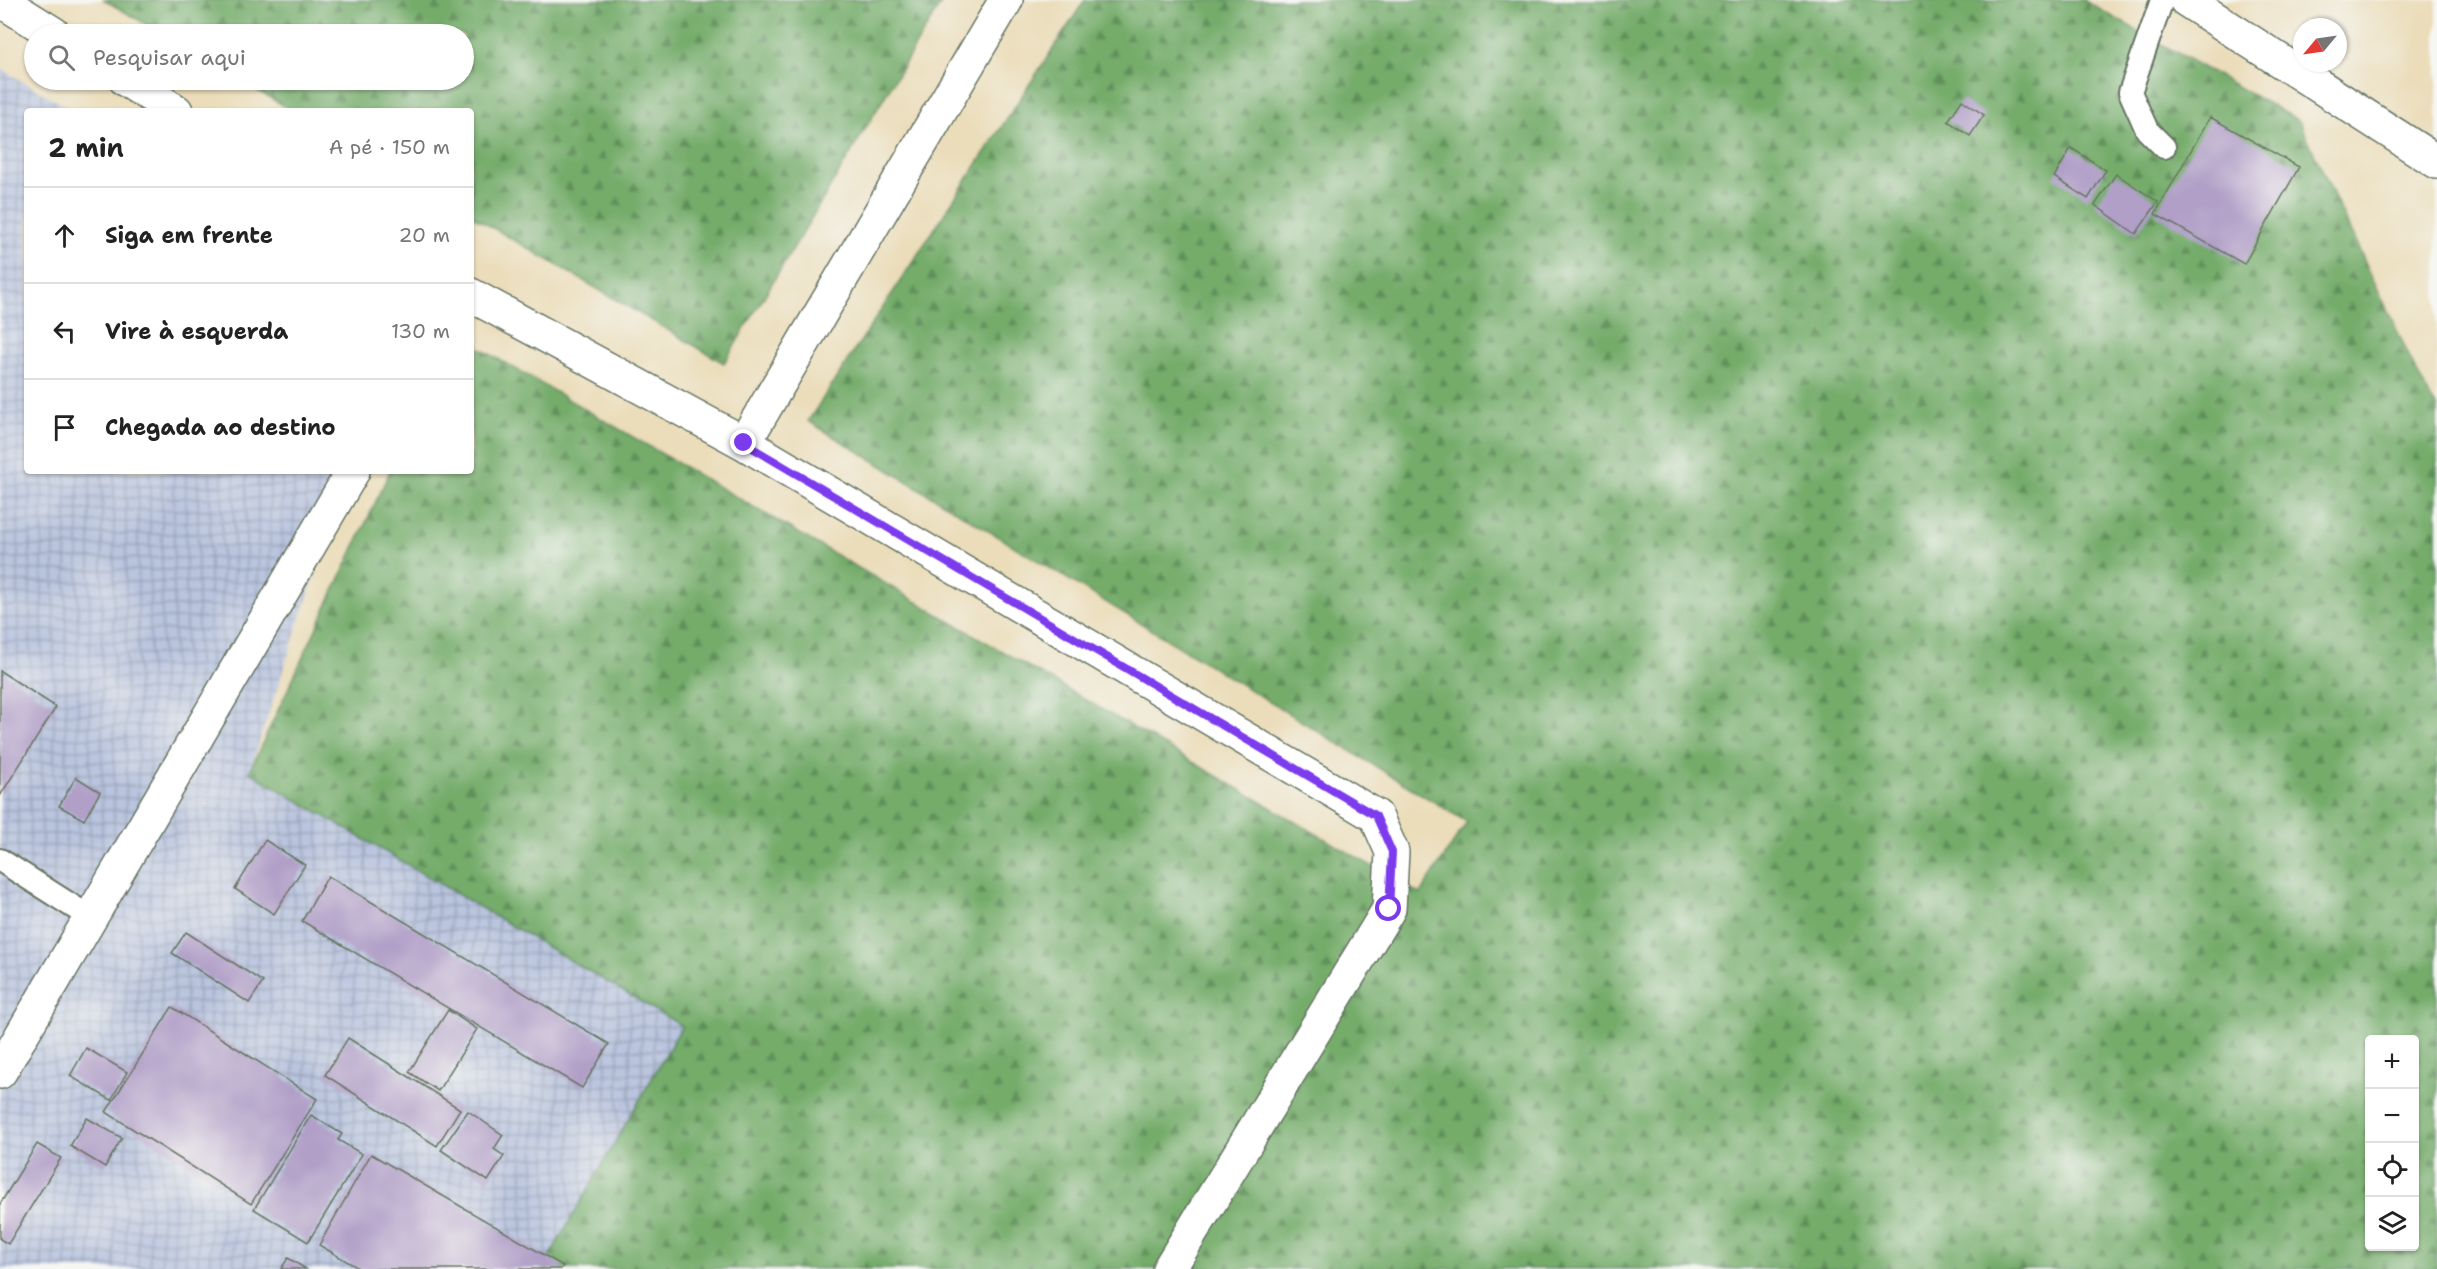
<!DOCTYPE html>
<html lang="pt">
<head>
<meta charset="utf-8">
<style>
	body { margin:0; font-family:"Shantell Sans",sans-serif; background:#f6f6f6; color:#222 }
	.controls { position:absolute; right:18px; bottom:18px; display:grid; overflow:hidden; border-radius:6px; box-shadow:0 2px 4px #0004 }
	.controls button { width:54px; height:54px; display:grid; place-items:center; padding:0; border:0; border-bottom:2px solid #e0e0e0; background:#fff; color:#222; font:30px sans-serif }
	.compass { position:absolute; left:2293px; top:18px; width:54px; height:54px; border-radius:50%; background:#fff; box-shadow:0 2px 4px #0004; rotate:241deg }
	.stop { position:absolute; width:18px; height:18px; margin:-14px; border:4px solid #7c3aed; border-radius:50%; background:#fff }
	.stop.end { background:#7c3aed; border-color:#fff; box-shadow:0 2px 6px #0008 }
	.list { margin:0; padding:0; list-style:none }
	h2 { display:flex; justify-content:space-between; align-items:center; height:78px; margin:0; padding:0 24px; font-size:26px }
	h2 small { font-size:20px; font-weight:400; color:#767676 }
	.list li { display:grid; grid-template-columns:39px 1fr auto; gap:18px; align-items:center; box-sizing:border-box; height:96px; padding:0 24px; border-top:2px solid #e0e0e0 }
	.list b { display:block; font-size:22px; white-space:nowrap }
	.list em { font-size:20px; font-style:normal; color:#767676 }
	.icon { flex:none; width:33px; height:33px; fill:none; stroke:currentColor; stroke-width:2; stroke-linecap:round; stroke-linejoin:round }
	.map { position:relative; flex:none; width:2437px; height:1269px; overflow:hidden }
	.search { position:absolute; background:#fff; box-shadow:0 2px 4px #0004; left:24px; top:24px; width:450px; height:66px; display:flex; align-items:center; gap:15px; box-sizing:border-box; padding:0 21px; border-radius:33px; color:#767676; font-size:22px }
	.panel { position:absolute; background:#fff; box-shadow:0 2px 4px #0004; left:24px; top:108px; width:450px; height:366px; border-radius:6px }
	.map>svg:first-child { display:block }
	.industrial { fill:url(#industrial-grid) }
	.forest { fill:url(#forest-firs); stroke:#4a7450; stroke-width:1.5; fill-rule:evenodd }
	.building { fill:#b19fc7 }
	.lines { fill:none; stroke-linecap:round; stroke-linejoin:round }
	.lane-casing { stroke:#667563; stroke-width:26 }
	.street-casing { stroke:#667563; stroke-width:36 }
	.lane { stroke:#fff; stroke-width:22 }
	.street { stroke:#fff; stroke-width:33 }
	.route { stroke:#7c3aed; stroke-width:8 }
</style>
</head>
<body>
<div class="map">
<svg width="2437" height="1269" viewBox="0 0 2437 1269">
	<defs>
		<pattern id="industrial-grid" width="8" height="8" patternUnits="userSpaceOnUse" patternTransform="scale(1.5)"><rect width="8" height="8" fill="#b9c4de"/><path d="M0 4h8M4 0v8" fill="none" stroke="#96a0b5"/></pattern>
		<pattern id="forest-firs" width="22" height="20" patternUnits="userSpaceOnUse" patternTransform="scale(1.5)"><rect width="22" height="20" fill="#74ac6b"/><path d="M5 1l3.5 6h-7zM16 11l3.5 6h-7z" fill="#5f8d59"/></pattern>
	</defs>
	<rect width="100%" height="100%" fill="#f6f6f2"/>
	<filter id="ink" filterUnits="userSpaceOnUse"><feTurbulence type="fractalNoise" baseFrequency=".0167" numOctaves="2"/><feDisplacementMap in="SourceGraphic" scale="12" xChannelSelector="R" yChannelSelector="G"/><feConvolveMatrix kernelMatrix="1 2 1 2 8 2 1 2 1" color-interpolation-filters="sRGB"/></filter>
	<filter id="wash" filterUnits="userSpaceOnUse"><feTurbulence type="fractalNoise" baseFrequency=".008" numOctaves="4" result="noise"/><feDisplacementMap in="SourceGraphic" scale="24" xChannelSelector="R" yChannelSelector="G"/><feGaussianBlur stdDeviation="1.35" result="paint"/><feColorMatrix in="noise" values="0 0 0 0 0 0 0 0 0 0 0 0 0 0 0 0 0 1.4 0 .05"/><feComposite in="paint" operator="in"/></filter>
	<g filter="url(#wash)">
		<rect width="100%" height="100%" fill="#ebddba"/>
		<!-- industrial -->
		<path class="industrial" d="M 0,68 L 73,111 L 27,111 L 27,471 L 350,471 L 249,772 L 682,1026 L 542,1269 L 0,1269 Z"/>
		<!-- forest -->
		<path class="forest" d="M 104,0 L 943,0 L 724,363 L 471,215 L 471,111 L 293,111 L 239,80 L 464,80 L 464,34 L 163,34 Z
			M 1085,0 L 2083,0 L 2299,121 L 2418,375 L 2437,409 L 2437,1269 L 542,1269 L 682,1026 L 249,772 L 390,471 L 471,471 L 471,343 L 1420,894 L 1467,822 L 808,421 ZM 2370,1040 L 2414,1040 L 2414,1246 L 2370,1246 Z"/>
		<g id="blocks">
			<!-- building -->
			<path class="building" d="M 1962,100 L 1984,115 L 1970,136 L 1948,121 Z
				M 2210,117 L 2299,167 L 2244,264 L 2155,214 Z
				M 2071,148 L 2106,170 L 2088,199 L 2054,177 Z
				M 2116,174 L 2158,202 L 2136,234 L 2095,205 Z
				M 0,671 L 56,707 L 0,796 Z
				M 76,777 L 100,792 L 84,820 L 59,806 Z
				M 265,840 L 305,865 L 274,914 L 235,889 Z
				M 328,876 L 609,1044 L 582,1088 L 302,921 Z
				M 186,932 L 263,982 L 249,1003 L 172,953 Z
				M 172,1007 L 317,1099 L 251,1204 L 106,1112 Z
				M 448,1010 L 477,1029 L 438,1091 L 409,1072 Z
				M 348,1038 L 460,1109 L 437,1146 L 325,1075 Z
				M 86,1048 L 127,1072 L 111,1100 L 70,1076 Z
				M 468,1111 L 503,1135 L 494,1149 L 504,1156 L 488,1181 L 441,1150 Z
				M 311,1115 L 342,1134 L 338,1140 L 362,1154 L 308,1242 L 254,1209 Z
				M 87,1118 L 122,1138 L 105,1167 L 70,1146 Z
				M 37,1144 L 61,1158 L 8,1244 L 0,1239 L 0,1204 Z
				M 371,1154 L 563,1266 L 561,1269 L 360,1269 L 319,1245 Z
				M 288,1258 L 306,1269 L 281,1269 Z"/>
		</g>
	</g>
	<g filter="url(#ink)">
		<use href="#blocks" fill-opacity="0" stroke="#667563" stroke-width="1.5"/>
		<g class="lines">
			<defs>
				<path id="lane" d="M 2162,0 L 2130,92 L 2147,130 L 2164,147
					M 0,860 L 91,918"/>
				<path id="street" d="M 0,0 L 54,34
					M 2186,0 L 2437,162
					M 126,80 L 176,111
					M 471,295 L 744,443 L 1376,816 L 1392,852 L 1389,909 L 1169,1269
					M 744,443 L 1006,0
					M 0,1072 L 353,471"/>
			</defs>
			<!-- lane casing -->
			<use href="#lane" class="lane-casing"/>
			<!-- street casing -->
			<use href="#street" class="street-casing"/>
			<!-- lane -->
			<use href="#lane" class="lane"/>
			<!-- street -->
			<use href="#street" class="street"/>
		</g>
	</g>
	<g class="lines" filter="url(#ink)">
		<!-- route -->
		<path class="route" d="M 744,443 L 1376,816 L 1392,852 L 1389,909"/>
	</g>
</svg>
<div class="controls">
<button>+</button>
<button>−</button>
<button><svg class="icon" aria-label="locate" viewBox="0 0 24 24"><circle cx="12" cy="12" r="6"/><path d="M12 2v4M12 18v4M2 12h4M18 12h4"/></svg></button>
<button><svg class="icon" aria-label="layers" viewBox="0 0 24 24"><path d="M12 4l9 5-9 5-9-5zM3 14l9 5 9-5"/></svg></button>
</div>
<svg class="compass" viewBox="-18 -18 36 36"><path d="M0-13l5 13h-10z" fill="#e53935"/><path d="M0 13l5-13h-10z" fill="#767676"/></svg>
<div class="stop" style="left:1389px;top:909px"></div>
<div class="stop end" style="left:744px;top:443px"></div>
<div class="search"><svg class="icon" aria-label="search" viewBox="0 0 24 24"><circle cx="10" cy="10" r="6"/><path d="M15 15l6 6"/></svg>Pesquisar aqui</div>
<section class="panel">
<h2>2 min<small>A pé · 150 m</small></h2>
<ul class="list">
<li><svg class="icon" aria-label="ahead" viewBox="0 0 24 24"><path d="M12 20V5M6 11l6-6 6 6"/></svg><div><b>Siga em frente</b></div><em>20 m</em></li>
<li><svg class="icon" aria-label="left" viewBox="0 0 24 24"><path d="M17 20v-9H6M10 6l-5 5 5 5"/></svg><div><b>Vire à esquerda</b></div><em>130 m</em></li>
<li><svg class="icon" aria-label="arrive" viewBox="0 0 24 24"><path d="M6 21V4h12l-3 4 3 4H6"/></svg><div><b>Chegada ao destino</b></div></li>
</ul>
</section>
</div>
</body>
</html>
